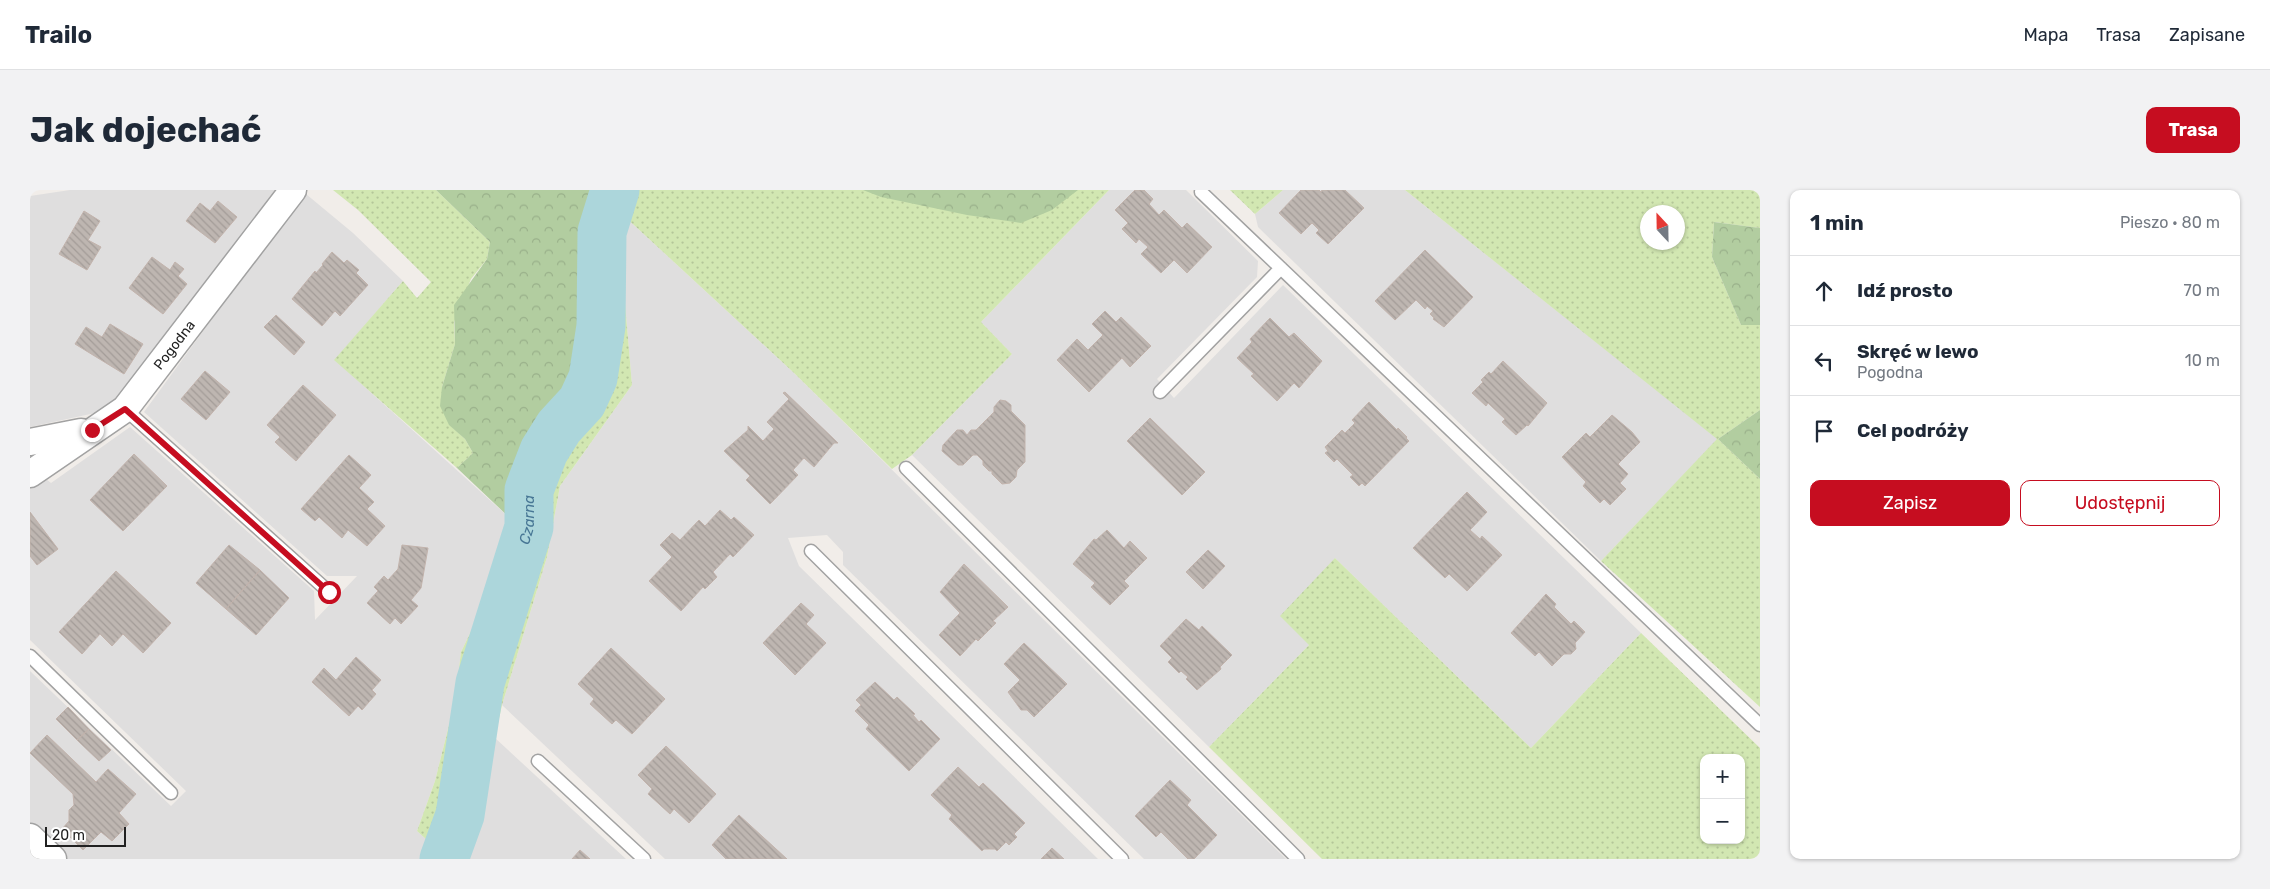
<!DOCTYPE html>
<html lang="pl">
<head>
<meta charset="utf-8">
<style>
	body { margin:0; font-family:Rubik,sans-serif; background:#f2f2f3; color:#1f2937 }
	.controls { position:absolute; right:15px; bottom:15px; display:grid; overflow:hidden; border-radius:10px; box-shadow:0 1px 4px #0004 }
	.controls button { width:45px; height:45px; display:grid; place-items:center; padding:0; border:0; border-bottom:1px solid #e0e1e3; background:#fff; color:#1f2937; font:25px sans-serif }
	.compass { position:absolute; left:1610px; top:15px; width:45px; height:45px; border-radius:50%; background:#fff; box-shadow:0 1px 4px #0004; rotate:338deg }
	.scale { position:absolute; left:15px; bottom:12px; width:81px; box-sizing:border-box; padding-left:5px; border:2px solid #212121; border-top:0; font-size:14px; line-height:18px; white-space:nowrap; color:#212121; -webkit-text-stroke:4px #fff; paint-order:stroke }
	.stop { position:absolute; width:15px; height:15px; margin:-11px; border:4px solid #c60d20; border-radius:50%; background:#fff }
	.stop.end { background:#c60d20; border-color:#fff; box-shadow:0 1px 5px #0008 }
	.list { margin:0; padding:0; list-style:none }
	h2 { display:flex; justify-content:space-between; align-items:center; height:65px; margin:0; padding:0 20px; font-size:21px }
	h2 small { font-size:16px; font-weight:400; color:#747a83 }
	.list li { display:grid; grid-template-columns:32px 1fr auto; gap:15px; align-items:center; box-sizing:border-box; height:70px; padding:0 20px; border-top:1px solid #e0e1e3 }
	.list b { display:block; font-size:19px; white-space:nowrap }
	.list p { margin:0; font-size:16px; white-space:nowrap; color:#747a83 }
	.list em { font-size:16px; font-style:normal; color:#747a83 }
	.actions { display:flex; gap:10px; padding:15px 20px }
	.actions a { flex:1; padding:11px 0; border:1px solid #c60d20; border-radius:10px; text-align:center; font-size:18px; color:#c60d20 }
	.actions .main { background:#c60d20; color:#fff }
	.icon { flex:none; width:28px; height:28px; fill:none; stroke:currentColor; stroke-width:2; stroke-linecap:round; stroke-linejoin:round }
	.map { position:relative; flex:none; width:1730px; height:669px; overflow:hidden; border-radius:10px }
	header { display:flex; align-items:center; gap:30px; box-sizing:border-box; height:70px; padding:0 25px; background:#fff; border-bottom:1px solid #e0e1e3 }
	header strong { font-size:24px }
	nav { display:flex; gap:28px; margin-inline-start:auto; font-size:18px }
	.intro { display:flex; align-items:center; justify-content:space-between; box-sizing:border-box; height:120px; padding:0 30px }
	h1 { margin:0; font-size:35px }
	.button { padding:12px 22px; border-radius:10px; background:#c60d20; color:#fff; font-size:18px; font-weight:700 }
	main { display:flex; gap:30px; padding:0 30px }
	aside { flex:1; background:#fff; border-radius:10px; box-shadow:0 1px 4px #0004 }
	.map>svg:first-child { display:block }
	.residential { fill:#dfdede }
	.grass { fill:url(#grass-dots); fill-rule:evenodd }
	.forest { fill:url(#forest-crowns) }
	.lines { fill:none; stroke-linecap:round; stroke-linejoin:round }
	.river { stroke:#acd6db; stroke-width:49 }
	.building { fill:url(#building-back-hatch); stroke:#c2b3ac }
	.lane-casing { stroke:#a2a2a2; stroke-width:15 }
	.street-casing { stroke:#a2a2a2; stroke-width:29 }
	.lane { stroke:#fff; stroke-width:12 }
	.street { stroke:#fff; stroke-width:26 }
	.route { stroke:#c60d20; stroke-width:6 }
	.labels { text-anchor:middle; stroke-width:4; stroke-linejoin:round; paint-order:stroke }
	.street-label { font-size:14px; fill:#212121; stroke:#fff }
	.water-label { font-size:15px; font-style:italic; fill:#487795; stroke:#fff }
</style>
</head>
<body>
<header>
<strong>Trailo</strong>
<nav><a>Mapa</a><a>Trasa</a><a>Zapisane</a></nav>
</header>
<div class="intro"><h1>Jak dojechać</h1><a class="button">Trasa</a></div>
<main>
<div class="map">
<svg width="1730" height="669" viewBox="0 0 1730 669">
	<defs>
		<pattern id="grass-dots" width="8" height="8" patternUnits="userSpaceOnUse" patternTransform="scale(1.25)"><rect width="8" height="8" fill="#d2e7b2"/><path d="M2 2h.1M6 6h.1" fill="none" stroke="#b4c699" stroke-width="1.8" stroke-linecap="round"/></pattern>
		<pattern id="forest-crowns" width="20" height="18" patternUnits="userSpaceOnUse" patternTransform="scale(1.25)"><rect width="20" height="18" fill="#b2cda0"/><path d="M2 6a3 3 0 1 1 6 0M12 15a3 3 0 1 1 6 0" fill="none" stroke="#99b08a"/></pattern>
		<pattern id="building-back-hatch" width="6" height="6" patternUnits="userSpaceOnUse" patternTransform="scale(1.25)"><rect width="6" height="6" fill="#beb6b1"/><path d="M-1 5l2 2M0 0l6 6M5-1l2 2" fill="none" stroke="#a39c98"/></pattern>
	</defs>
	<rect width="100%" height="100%" fill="#f1ede9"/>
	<!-- residential -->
	<path class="residential" d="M 40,0 L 253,0 L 79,220 L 0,237 L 0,6 Z
		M 1079,0 L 1156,0 L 1228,71 L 1227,87 L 1127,189 L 1144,208 L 1253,95 L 1611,443 L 1501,558 L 1305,368 L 1279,455 L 1179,557 L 882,265 L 982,164 L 951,132 Z
		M 1253,0 L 1375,0 L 1688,249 L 1571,371 L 1228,37 L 1225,24 Z
		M 276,4 L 323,43 L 373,91 L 305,170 L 483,331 L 460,402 L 431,462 L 425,511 L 405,591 L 387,641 L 408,660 L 402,669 L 37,669 L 0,635 L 0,481 L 141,616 L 156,601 L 0,450 L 0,293 L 10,284 L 21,293 L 100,237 L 284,401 L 285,430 L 327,386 L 297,386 L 114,222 L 239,51 Z
		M 592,24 L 763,182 L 1256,669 L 1114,669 L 813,375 L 813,362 L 797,345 L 758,348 L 769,376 L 1068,669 L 635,669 L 472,515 L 517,367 L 530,296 L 602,195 L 590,55 Z
		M 465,548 L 596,669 L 438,669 Z"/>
	<!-- grass -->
	<path class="grass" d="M 303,0 L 406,0 L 460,52 L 457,69 L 441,89 L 424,132 L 425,154 L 412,197 L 420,235 L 435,249 L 443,263 L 427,278 L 304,170 L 373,91 L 387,108 L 401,92 L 328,20 Z
		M 568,0 L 1079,0 L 951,132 L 982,164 L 882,265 L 862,279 L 763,182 L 592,24 L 590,55 L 602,195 L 530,296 L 517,367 L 472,515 L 438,669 L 402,669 L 408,660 L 387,641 L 405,591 L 425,511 L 431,462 L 460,402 L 483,331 L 487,284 L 553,192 L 559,151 L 554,27 Z
		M 1200,0 L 1253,0 L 1225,24 Z
		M 1375,0 L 1730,0 L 1730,38 L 1684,32 L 1682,67 L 1711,135 L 1730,135 L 1730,220 L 1688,249 L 1730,289 L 1730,517 L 1571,371 L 1687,249 ZM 1618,22 L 1648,22 L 1648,52 L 1618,52 Z
		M 1305,368 L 1501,558 L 1611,443 L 1730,558 L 1730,666 L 1724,669 L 1292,669 L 1179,557 L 1279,455 L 1250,426 ZM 1674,568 L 1711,568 L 1711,650 L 1674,650 Z"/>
	<!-- forest -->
	<path class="forest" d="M 406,0 L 568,0 L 554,27 L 559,151 L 553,192 L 487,284 L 483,331 L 427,278 L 443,263 L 435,249 L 419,235 L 410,216 L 412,197 L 425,154 L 424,115 L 457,69 L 460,52 Z
		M 833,0 L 1048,0 L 1022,20 L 991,33 L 937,25 L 851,7 Z
		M 1684,32 L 1730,38 L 1730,135 L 1711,135 L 1682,67 Z
		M 1730,220 L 1730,289 L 1688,249 Z"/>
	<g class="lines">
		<!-- river -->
		<path class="river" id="s1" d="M 414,669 L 430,625 L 450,493 L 499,337 L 499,300 L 514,261 L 529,237 L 552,212 L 563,188 L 571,136 L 572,42 L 585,0"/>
	</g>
	<!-- building -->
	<path class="building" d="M 1105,0 L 1114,0 L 1123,9 L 1119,14 L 1129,25 L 1134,20 L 1152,38 L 1157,33 L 1182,57 L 1157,83 L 1144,70 L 1131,83 L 1111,64 L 1118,57 L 1109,49 L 1106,53 L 1092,39 L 1098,33 L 1085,20 Z
		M 1271,0 L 1289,0 L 1291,2 L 1292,0 L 1315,0 L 1334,18 L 1298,54 L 1286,43 L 1289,40 L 1282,33 L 1271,44 L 1249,23 Z
		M 188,11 L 207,27 L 185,53 L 156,31 L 170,13 L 180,21 Z
		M 54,21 L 70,31 L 58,50 L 71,57 L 57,80 L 29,64 Z
		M 1395,60 L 1443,107 L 1414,137 L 1403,129 L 1404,128 L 1400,124 L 1403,121 L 1397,116 L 1395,119 L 1386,110 L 1365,130 L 1345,111 Z
		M 302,62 L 314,73 L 317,70 L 329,80 L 326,83 L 338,95 L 310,126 L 305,121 L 292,136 L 262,109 L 285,81 L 286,83 L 293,75 L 292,74 Z
		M 122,67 L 140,80 L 145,72 L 154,79 L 148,86 L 157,94 L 133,124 L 99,98 Z
		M 1075,121 L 1086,132 L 1091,127 L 1121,156 L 1100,177 L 1092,168 L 1059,202 L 1027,170 L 1047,149 L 1058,160 L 1073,145 L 1062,134 Z
		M 246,125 L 275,152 L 264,165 L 234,137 Z
		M 1240,128 L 1259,147 L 1264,143 L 1292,171 L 1269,198 L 1264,193 L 1247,211 L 1221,186 L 1224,184 L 1207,168 L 1222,152 L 1220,149 Z
		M 80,134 L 113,154 L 94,184 L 45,154 L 56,137 L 72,147 Z
		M 1473,171 L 1517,213 L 1498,236 L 1497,235 L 1486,245 L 1472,232 L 1475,229 L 1458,213 L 1456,216 L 1442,203 L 1453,192 L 1451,190 L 1459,182 L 1461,184 Z
		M 175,181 L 200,202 L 176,230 L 151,209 Z
		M 273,195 L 306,225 L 266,271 L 245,252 L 250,247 L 237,235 Z
		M 755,202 L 808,253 L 804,253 L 784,277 L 774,268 L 763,280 L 768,285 L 740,314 L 716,290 L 720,286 L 694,261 L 718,240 L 718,236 L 733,251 L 744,239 L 737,232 L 759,209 L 753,203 Z
		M 970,210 L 976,211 L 981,215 L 981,221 L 995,235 L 995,272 L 987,280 L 986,287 L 980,293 L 972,294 L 962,284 L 962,281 L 959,281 L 953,275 L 953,271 L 947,265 L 943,265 L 933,275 L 928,275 L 912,261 L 913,255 L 927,240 L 933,240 L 937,245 L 941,240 L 946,240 L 964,222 L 964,217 Z
		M 1339,212 L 1367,240 L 1368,238 L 1377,247 L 1376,248 L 1379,251 L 1335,296 L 1332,293 L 1329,296 L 1320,287 L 1323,285 L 1307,269 L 1304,272 L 1295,263 L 1298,261 L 1295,257 L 1312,240 L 1315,243 L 1325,233 L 1322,230 Z
		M 1582,225 L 1602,242 L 1610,252 L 1588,274 L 1598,284 L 1590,293 L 1596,299 L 1580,315 L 1574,309 L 1570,313 L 1553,296 L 1556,292 L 1532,267 L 1556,243 L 1560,247 Z
		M 1120,228 L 1175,282 L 1152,305 L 1097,251 Z
		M 104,264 L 137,296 L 93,341 L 60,310 Z
		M 319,265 L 341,285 L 329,298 L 344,312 L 337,319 L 355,336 L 337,356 L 318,340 L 312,348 L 289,327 L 285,331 L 271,319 Z
		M 1437,302 L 1457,322 L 1440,340 L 1450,349 L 1452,346 L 1472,365 L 1437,401 L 1419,384 L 1415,388 L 1383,358 Z
		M 690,320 L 701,330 L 704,327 L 724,345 L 703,367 L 700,364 L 683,382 L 687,387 L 675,399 L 673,397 L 651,421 L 619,391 L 642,367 L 630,355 L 642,343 L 650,350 L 669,330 L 675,336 Z
		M 0,322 L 28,359 L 7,375 L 0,366 Z
		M 1077,340 L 1094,358 L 1100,351 L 1117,368 L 1094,391 L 1099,396 L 1080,415 L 1061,397 L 1065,393 L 1043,374 L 1064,349 L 1066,350 Z
		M 199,355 L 230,380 L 196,419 L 166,393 Z
		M 372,355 L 398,358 L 391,398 L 381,410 L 388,416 L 371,434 L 365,428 L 360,434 L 337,413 L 348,401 L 344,397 L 354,386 L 358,390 L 368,379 Z
		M 1178,360 L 1195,376 L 1173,399 L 1156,382 Z
		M 934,374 L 978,417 L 963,431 L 966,433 L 948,451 L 946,449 L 930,466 L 909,445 L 930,423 L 910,402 Z
		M 230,380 L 259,408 L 226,445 L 196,419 Z
		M 86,381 L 141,433 L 113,463 L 93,444 L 82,456 L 70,444 L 52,464 L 29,442 Z
		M 1516,404 L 1526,414 L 1524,417 L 1541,434 L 1544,431 L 1555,442 L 1545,453 L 1546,459 L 1541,464 L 1534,464 L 1522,476 L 1509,462 L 1505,466 L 1481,443 Z
		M 771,413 L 784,425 L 776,434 L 796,453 L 765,485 L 733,453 Z
		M 1156,429 L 1169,440 L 1172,436 L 1202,465 L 1190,477 L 1191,479 L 1167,500 L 1156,489 L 1158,487 L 1151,481 L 1149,483 L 1138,472 L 1142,468 L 1130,456 Z
		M 994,453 L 1037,494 L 1004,527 L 997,520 L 991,520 L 978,502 L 990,490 L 974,474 Z
		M 581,458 L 635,509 L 602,544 L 586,530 L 582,534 L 560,514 L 564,509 L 548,494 Z
		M 326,467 L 351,490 L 342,500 L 346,504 L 332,520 L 328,516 L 319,526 L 282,492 L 294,478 L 306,490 Z
		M 845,492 L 864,510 L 867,507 L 885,524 L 883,525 L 889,532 L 891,530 L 910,549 L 879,581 L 836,539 L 839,535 L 825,521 L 831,515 L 826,510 Z
		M 38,517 L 59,539 L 47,550 L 26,529 Z
		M 59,539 L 81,560 L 69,571 L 47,550 Z
		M 17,545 L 66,592 L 78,579 L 106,604 L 89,623 L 99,634 L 82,651 L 71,642 L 53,660 L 32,639 L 39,631 L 39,620 L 44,615 L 43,604 L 0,563 Z
		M 636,556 L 686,604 L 659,633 L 644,619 L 640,624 L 618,604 L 622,599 L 608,585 Z
		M 928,577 L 949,597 L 953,593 L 995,633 L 984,644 L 987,647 L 979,655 L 976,652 L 967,661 L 965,659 L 954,659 L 952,661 L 919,629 L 922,625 L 901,605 Z
		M 1140,590 L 1161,610 L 1157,615 L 1187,645 L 1164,669 L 1158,669 L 1131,642 L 1126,647 L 1105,626 Z
		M 709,625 L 757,669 L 696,669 L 682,655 Z
		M 1022,658 L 1034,669 L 1011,669 Z
		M 550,660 L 560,669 L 542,669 Z"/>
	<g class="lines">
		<defs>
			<path id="lane" d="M 1171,2 L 1730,535
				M 1130,202 L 1251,78
				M 95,219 L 299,402
				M 876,278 L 1268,669
				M 781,361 L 1092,669
				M 0,466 L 141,603
				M 508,571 L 614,669"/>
			<g id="street">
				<path d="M 0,252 L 51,242"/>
				<path id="s2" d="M 0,284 L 95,219 L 263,0"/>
				<path d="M 0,647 L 23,669"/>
			</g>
		</defs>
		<!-- lane casing -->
		<use href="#lane" class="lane-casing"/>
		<!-- street casing -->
		<use href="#street" class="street-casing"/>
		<!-- lane -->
		<use href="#lane" class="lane"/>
		<!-- street -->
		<use href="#street" class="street"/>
	</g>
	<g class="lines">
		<!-- route -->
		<path class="route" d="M 62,240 L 95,219 L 299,402"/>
	</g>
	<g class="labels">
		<!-- street labels -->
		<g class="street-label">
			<text dy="5" stroke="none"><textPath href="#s2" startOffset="196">Pogodna</textPath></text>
		</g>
		<!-- water labels -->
		<g class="water-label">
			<text dy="5" stroke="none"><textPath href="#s1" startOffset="351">Czarna</textPath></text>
		</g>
	</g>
</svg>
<div class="controls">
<button>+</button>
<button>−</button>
</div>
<svg class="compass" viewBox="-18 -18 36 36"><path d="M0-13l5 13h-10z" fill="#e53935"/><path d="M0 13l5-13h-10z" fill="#747a83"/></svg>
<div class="scale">20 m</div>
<div class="stop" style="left:299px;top:402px"></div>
<div class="stop end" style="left:62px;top:240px"></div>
</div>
<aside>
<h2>1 min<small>Pieszo · 80 m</small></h2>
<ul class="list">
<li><svg class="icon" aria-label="ahead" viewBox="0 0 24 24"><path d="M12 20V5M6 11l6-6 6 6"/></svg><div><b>Idź prosto</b></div><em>70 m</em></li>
<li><svg class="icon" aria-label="left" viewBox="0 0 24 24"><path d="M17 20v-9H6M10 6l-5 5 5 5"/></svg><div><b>Skręć w lewo</b><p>Pogodna</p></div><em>10 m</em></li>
<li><svg class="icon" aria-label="arrive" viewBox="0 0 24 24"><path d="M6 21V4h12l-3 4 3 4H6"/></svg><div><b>Cel podróży</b></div></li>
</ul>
<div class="actions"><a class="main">Zapisz</a><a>Udostępnij</a></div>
</aside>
</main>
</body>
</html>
